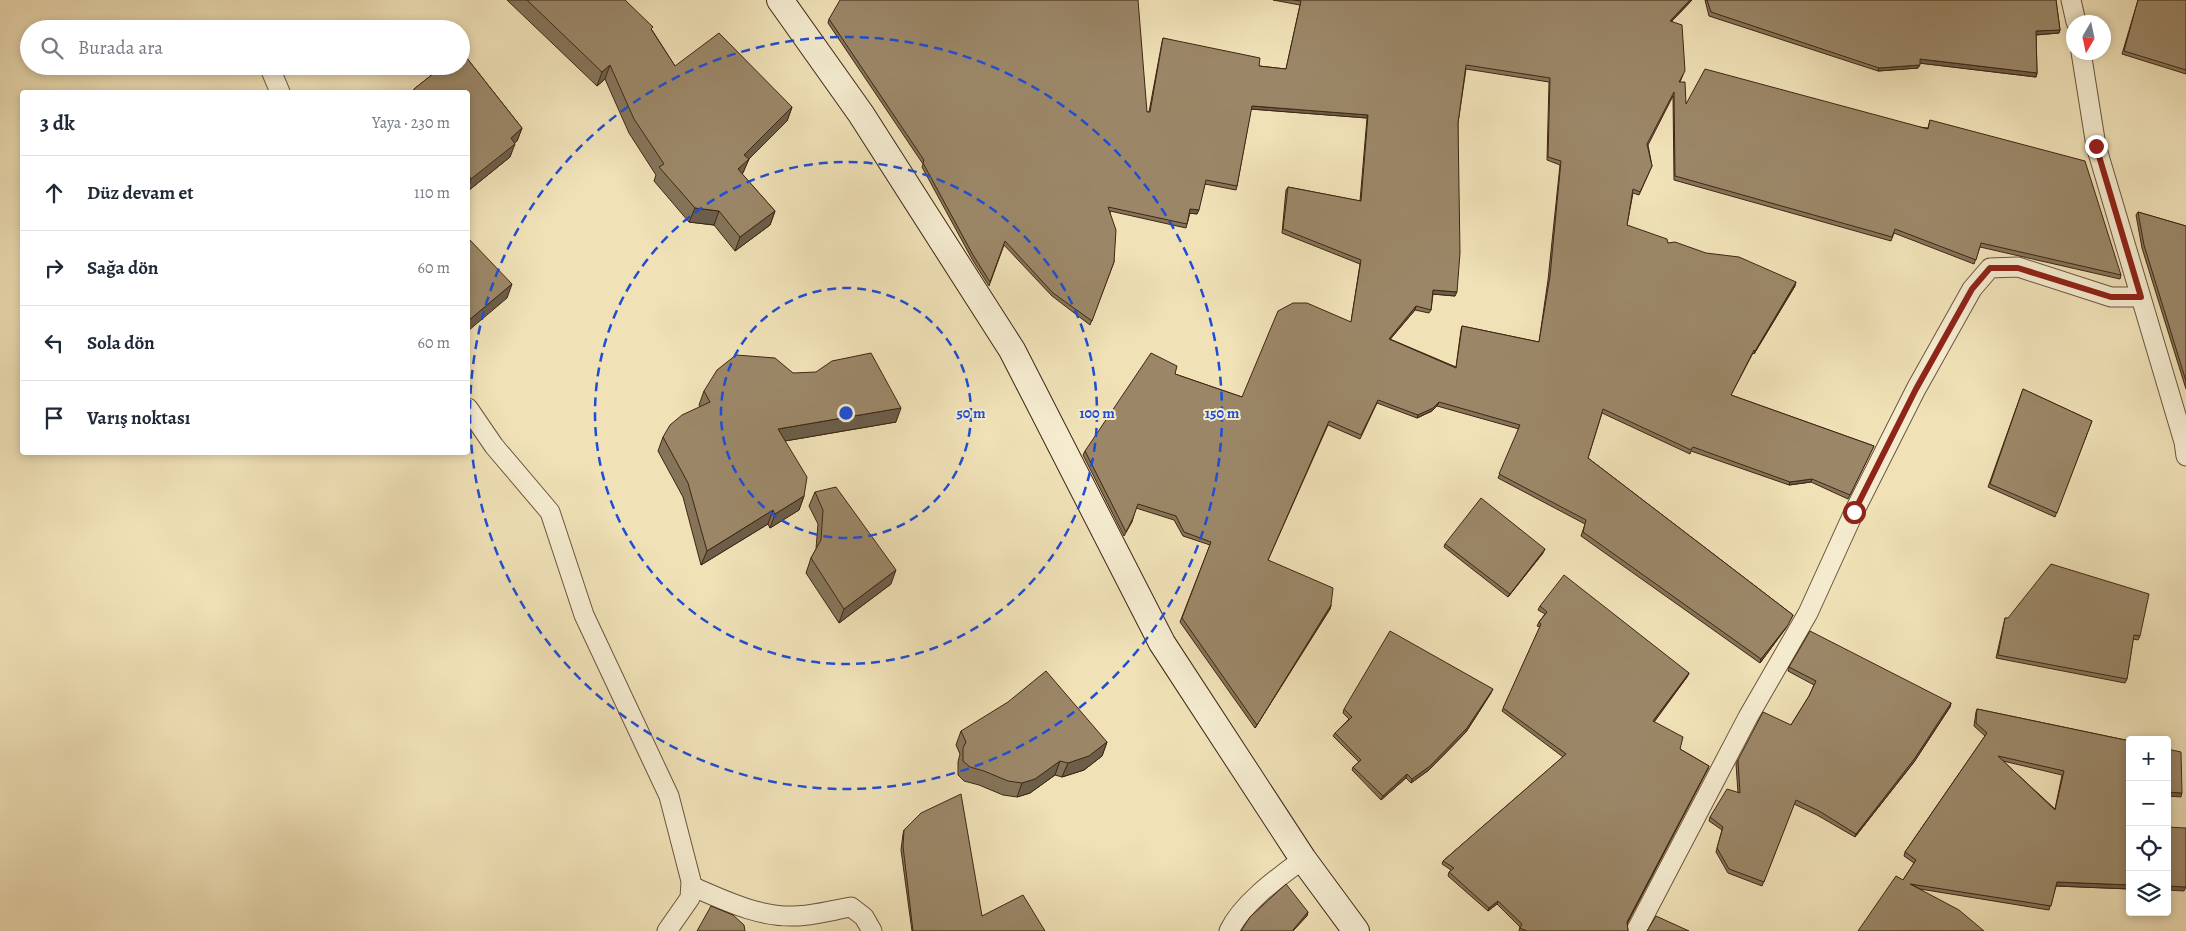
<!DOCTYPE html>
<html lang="tr">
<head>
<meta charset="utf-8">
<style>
	body { margin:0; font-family:Alegreya,serif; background:#f2f2f3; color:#1f2937 }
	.controls { position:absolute; right:15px; bottom:15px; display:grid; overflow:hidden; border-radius:5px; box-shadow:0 2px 8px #0003 }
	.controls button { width:45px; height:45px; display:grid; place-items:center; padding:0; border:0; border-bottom:1px solid #e0e1e3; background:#fff; color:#1f2937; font:25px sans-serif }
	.compass { position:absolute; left:2066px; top:15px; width:45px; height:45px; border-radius:50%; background:#fff; box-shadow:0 2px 8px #0003; rotate:189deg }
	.stop { position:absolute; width:15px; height:15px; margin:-11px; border:4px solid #8f2418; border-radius:50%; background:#fff }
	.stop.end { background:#8f2418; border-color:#fff; box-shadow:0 1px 5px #0008 }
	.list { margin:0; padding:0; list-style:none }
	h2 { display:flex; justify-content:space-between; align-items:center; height:65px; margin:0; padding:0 20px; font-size:21px }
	h2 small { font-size:16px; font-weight:400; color:#747a83 }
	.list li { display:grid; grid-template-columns:32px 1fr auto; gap:15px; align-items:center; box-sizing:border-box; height:75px; padding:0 20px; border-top:1px solid #e0e1e3 }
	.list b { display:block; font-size:19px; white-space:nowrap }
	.list em { font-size:16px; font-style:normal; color:#747a83 }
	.icon { flex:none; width:28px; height:28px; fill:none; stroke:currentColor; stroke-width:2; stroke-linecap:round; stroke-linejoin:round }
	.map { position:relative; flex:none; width:2186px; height:931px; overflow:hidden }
	.search { position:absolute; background:#fff; box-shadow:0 2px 8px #0003; left:20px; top:20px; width:450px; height:55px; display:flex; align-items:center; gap:12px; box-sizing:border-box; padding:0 18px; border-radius:28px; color:#747a83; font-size:19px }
	.panel { position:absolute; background:#fff; box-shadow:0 2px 8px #0003; left:20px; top:90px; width:450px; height:365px; border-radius:5px }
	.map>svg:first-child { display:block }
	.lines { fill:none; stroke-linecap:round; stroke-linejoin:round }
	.street-casing { stroke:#6b553c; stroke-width:21 }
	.secondary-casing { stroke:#3f2613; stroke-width:28 }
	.street { stroke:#f5ecd0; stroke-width:19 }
	.secondary { stroke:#f5ecd0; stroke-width:26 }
	.wall { fill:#857459; stroke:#3f2613; fill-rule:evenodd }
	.shaded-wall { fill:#6c5e49; stroke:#3f2613 }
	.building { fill:#9b8768; stroke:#3f2613; fill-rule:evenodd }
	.route { stroke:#8f2418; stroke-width:6 }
	.ring { fill:none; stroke:#1d4ed8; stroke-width:2.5; stroke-dasharray:9 6 }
	.centre { fill:#1d4ed8; stroke:#f5ecd0; stroke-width:2.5 }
	.ring-label { font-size:15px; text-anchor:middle; font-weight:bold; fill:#1d4ed8; stroke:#f5ecd0; stroke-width:4; stroke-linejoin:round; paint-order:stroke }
</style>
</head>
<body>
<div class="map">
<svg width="2186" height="931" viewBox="0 0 2186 931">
	<rect width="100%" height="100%" fill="#f0e1b7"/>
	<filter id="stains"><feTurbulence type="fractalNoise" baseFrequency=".004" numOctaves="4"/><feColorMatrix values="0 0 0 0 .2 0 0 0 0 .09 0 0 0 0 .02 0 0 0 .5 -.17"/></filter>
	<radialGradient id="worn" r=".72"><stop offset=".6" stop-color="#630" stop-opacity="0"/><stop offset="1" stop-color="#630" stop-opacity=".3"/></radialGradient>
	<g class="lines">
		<defs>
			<path id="street" d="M 2071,0 L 2076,22
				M 2081,52 L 2096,146 L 2184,442 L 2186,456
				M 269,66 L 280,92
				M 468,408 L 494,446 L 550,512 L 584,615 L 669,796 L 691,881 L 690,898 L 667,931
				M 691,886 C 724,900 757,917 794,916 C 813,916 833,910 851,907 L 864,917 L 872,931
				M 1229,931 C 1242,903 1279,877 1303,859
				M 1636,931 L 1748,717 L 1808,613 L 1854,512 L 1916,389 L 1972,289 L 1990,268 L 2018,267 L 2111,297 L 2141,297"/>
			<path id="secondary" d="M 780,0 L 861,114 L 1012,350 L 1162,643 L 1303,859 L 1356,931"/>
		</defs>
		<!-- street casing -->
		<use href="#street" class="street-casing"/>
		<!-- secondary casing -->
		<use href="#secondary" class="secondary-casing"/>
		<!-- street -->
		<use href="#street" class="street"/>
		<!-- secondary -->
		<use href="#secondary" class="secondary"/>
	</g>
	<!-- wall -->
	<path class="wall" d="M 507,0 L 625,0 L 652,30 L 675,66 L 792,107 L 787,121 L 749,159 L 742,174 L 775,211 L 770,225 L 735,251 L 714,225 L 689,222 L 654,181 L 656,175 L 629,133 L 605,79 L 597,86 Z
		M 1273,0 L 1692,0 L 1672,21 L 1683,75 L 1680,82 L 1686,104 L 1928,128 L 1930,120 L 2121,275 L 2120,279 L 1980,247 L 1974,264 L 1894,233 L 1891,241 L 1674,180 L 1673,96 L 1648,145 L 1652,166 L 1639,195 L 1633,193 L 1627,225 L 1668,243 L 1795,286 L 1754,354 L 1753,353 L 1731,395 L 1874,446 L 1848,499 L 1811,482 L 1789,485 L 1691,451 L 1690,454 L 1602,413 L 1588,458 L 1793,615 L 1786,628 L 1760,663 L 1581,536 L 1585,524 L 1498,478 L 1519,429 L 1437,406 L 1432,411 L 1417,418 L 1377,403 L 1360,439 L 1328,425 L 1268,560 L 1331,605 L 1330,609 L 1255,728 L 1180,622 L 1210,545 L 1183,536 L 1174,520 L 1136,508 L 1132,522 L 1124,536 L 1083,455 L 1085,451 L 1175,374 L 1242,397 L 1351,322 L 1360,264 L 1282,233 L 1286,190 L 1288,187 L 1360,201 L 1367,118 L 1251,109 L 1237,186 L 1236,190 L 1205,184 L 1197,214 L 1190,213 L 1186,228 L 1110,211 L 1114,262 L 1090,325 L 1052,296 L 1004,245 L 989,286 L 972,259 L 922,167 L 923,164 L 828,23 L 829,19 L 1147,112 L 1149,112 L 1162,42 L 1163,38 L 1259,66 L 1286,69 L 1300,5 ZM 1466,69 L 1549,82 L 1547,160 L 1560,165 L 1548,280 L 1539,342 L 1462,326 L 1461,330 L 1456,367 L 1390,339 L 1415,310 L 1429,313 L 1431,310 L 1433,294 L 1455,296 L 1458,123 Z
		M 1705,0 L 2056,0 L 2060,30 L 2059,33 L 2036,35 L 2037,73 L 2036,77 L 1920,63 L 1918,68 L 1878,71 L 1709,16 Z
		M 2138,0 L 2186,0 L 2186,74 L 2122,54 Z
		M 461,52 L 462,52 L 522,128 L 517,141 L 514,143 L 510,157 L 468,191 L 468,92 L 413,92 L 414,89 L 443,66 L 461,66 Z
		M 2138,212 L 2186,226 L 2186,389 L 2142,248 L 2136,215 Z
		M 793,373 L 896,422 L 785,441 L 804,496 L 799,510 L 770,528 L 768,524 L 701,565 L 683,497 L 658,451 L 663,437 L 700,407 L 699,405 L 704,391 Z
		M 2023,389 L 2092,421 L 2055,517 L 1988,487 Z
		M 815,492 L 891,584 L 839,623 L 806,573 L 811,558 L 816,549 L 818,524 L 809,506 Z
		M 1445,544 L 1543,553 L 1508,597 L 1444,547 Z
		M 1540,606 L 1689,673 L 1687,677 L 1654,721 L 1680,749 L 1709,766 L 1627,923 L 1628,931 L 1519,931 L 1520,927 L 1497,904 L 1488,911 L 1448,876 L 1449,872 L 1451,870 L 1442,864 L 1443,861 L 1563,757 L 1502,711 L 1540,627 L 1537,626 L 1539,622 L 1545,614 L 1538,610 Z
		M 2005,618 L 2140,636 L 2138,640 L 2133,639 L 2127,679 L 2125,683 L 1996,658 Z
		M 1789,667 L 1951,703 L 1950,707 L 1914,762 L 1855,837 L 1817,815 L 1794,804 L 1762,886 L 1728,873 L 1716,852 L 1722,830 L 1709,821 L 1710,817 L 1738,793 L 1736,764 L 1738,760 L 1791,725 L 1809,696 L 1814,685 L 1788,671 Z
		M 1491,693 L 1466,732 L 1429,770 L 1411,783 L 1406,778 L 1381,800 L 1352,770 L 1353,767 L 1359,762 L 1333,736 L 1335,733 L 1349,719 L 1343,713 L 1344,709 Z
		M 1977,709 L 2130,741 L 2130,889 L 2056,886 L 2049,910 L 1920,889 L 1903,880 L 1914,863 L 1904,856 L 1905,852 L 1985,736 L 1974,726 L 1976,712 ZM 2003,761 L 2062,775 L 2055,809 Z
		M 961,731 L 1107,742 L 1102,756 L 1084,770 L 1062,777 L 1055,775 L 1030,793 L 1017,797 L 1003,795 L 979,785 L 964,781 L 958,775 L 958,762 L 960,754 L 956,745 Z
		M 904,830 L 982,916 L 1045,931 L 912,931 L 901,850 L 903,834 Z"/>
	<!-- shaded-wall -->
	<path class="shaded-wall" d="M 1690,0 L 1692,0 L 1669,24 L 1670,21 Z
		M 2060,30 L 2059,33 L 2034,35 L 2036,31 Z
		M 1920,59 L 2037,73 L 2036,77 L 1918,63 Z
		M 610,65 L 605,79 L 597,86 L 602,72 Z
		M 1920,65 L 1918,68 L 1878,71 L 1879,68 Z
		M 1252,106 L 1368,115 L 1367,118 L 1250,109 Z
		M 792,107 L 787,121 L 749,159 L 743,173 L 733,183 L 744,155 Z
		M 522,128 L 517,141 L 507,150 L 515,144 L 510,157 L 468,191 L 471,179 L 511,138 Z
		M 695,208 L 719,211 L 714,225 L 689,222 Z
		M 1190,209 L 1199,210 L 1197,214 L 1189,213 Z
		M 775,211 L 770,225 L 735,251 L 740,237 Z
		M 1796,282 L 1795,286 L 1754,354 L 1755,351 Z
		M 512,284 L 507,298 L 468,331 L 468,321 Z
		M 1433,290 L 1457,292 L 1455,296 L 1432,294 Z
		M 1416,306 L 1415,310 L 1388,342 L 1389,339 Z
		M 1439,402 L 1437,406 L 1432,411 L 1417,418 L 1418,415 Z
		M 901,408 L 896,422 L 773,443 L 778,429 Z
		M 1812,479 L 1811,482 L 1789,485 L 1790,482 Z
		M 804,496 L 799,510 L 770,528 L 775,514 Z
		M 773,510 L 768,524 L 701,565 L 707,551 Z
		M 1545,549 L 1543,553 L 1508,597 L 1510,594 Z
		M 896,570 L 891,584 L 839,623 L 844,609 Z
		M 1331,605 L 1330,609 L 1255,728 L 1257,725 Z
		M 1793,615 L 1786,628 L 1760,663 L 1761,659 Z
		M 1689,673 L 1687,677 L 1652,725 L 1653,721 Z
		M 1493,689 L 1491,693 L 1466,732 L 1429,770 L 1411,783 L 1412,779 Z
		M 1951,703 L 1950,707 L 1914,762 L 1855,837 L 1856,834 Z
		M 1107,742 L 1102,756 L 1084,770 L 1062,777 L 1068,763 Z
		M 1060,761 L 1055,775 L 1030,793 L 1017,797 L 1022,783 Z
		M 1709,766 L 1708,769 L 1626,926 L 1627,922 Z
		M 1407,774 L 1406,778 L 1381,800 L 1383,796 Z
		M 2167,792 L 2182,793 L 2181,797 L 2167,796 Z
		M 2057,882 L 2130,885 L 2130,889 L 2056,886 Z
		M 2167,886 L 2186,887 L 2184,891 L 2167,890 Z
		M 1498,901 L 1497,904 L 1488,911 L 1489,908 Z
		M 1308,912 L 1307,916 L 1293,931 L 1293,930 Z"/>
	<!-- building -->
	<path class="building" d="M 527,0 L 625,0 L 653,27 L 651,29 L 675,66 L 719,33 L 792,107 L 744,155 L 749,159 L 738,169 L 775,211 L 740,237 L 719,211 L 695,208 L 659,167 L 664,164 L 634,119 L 610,65 L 602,72 Z
		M 840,0 L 1138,0 L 1147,112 L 1150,112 L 1163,38 L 1260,58 L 1259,66 L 1286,69 L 1301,1 L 1294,0 L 1690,0 L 1670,21 L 1682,25 L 1685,71 L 1679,82 L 1685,82 L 1686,104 L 1705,69 L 1928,129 L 1930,120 L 2085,161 L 2121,275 L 1981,243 L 1976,260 L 1895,229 L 1892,237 L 1675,176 L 1674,92 L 1647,144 L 1652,166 L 1640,192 L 1633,189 L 1627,225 L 1667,239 L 1668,243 L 1675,242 L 1706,253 L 1739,257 L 1796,282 L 1755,351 L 1754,350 L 1731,395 L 1874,446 L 1850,495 L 1812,479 L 1790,482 L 1693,447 L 1691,450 L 1603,409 L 1588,458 L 1793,615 L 1788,625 L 1761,659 L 1583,532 L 1586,520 L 1499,474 L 1520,425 L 1439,402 L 1433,408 L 1418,415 L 1378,400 L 1361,435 L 1329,421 L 1268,560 L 1333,588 L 1331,605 L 1257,725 L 1182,618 L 1211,542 L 1184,532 L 1176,516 L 1138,504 L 1133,518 L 1126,532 L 1085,451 L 1151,353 L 1177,366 L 1175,374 L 1242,397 L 1278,311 L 1293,303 L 1307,303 L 1351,322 L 1361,260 L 1283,229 L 1288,187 L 1361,201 L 1368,115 L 1252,106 L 1237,186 L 1206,180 L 1199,210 L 1190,209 L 1187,224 L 1108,207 L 1116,230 L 1114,262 L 1092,321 L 1053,293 L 1005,241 L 990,282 L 973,255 L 923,163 L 924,160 L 829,19 ZM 1466,65 L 1550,78 L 1548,157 L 1561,161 L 1550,276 L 1539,342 L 1462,326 L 1456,368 L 1389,339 L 1416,306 L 1431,310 L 1433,290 L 1457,292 L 1460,253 L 1458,123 Z
		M 1707,0 L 2056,0 L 2060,30 L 2036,31 L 2037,73 L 1920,59 L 1920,65 L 1879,68 L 1711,12 Z
		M 2138,0 L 2186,0 L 2186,70 L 2124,51 Z
		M 461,52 L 462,52 L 522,128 L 511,138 L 515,144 L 471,179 L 470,177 L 468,178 L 468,92 L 415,92 L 414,89 L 443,66 L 461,66 Z
		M 2138,212 L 2186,226 L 2186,381 L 2144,245 Z
		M 468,238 L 512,284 L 468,321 Z
		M 871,353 L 901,408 L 778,429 L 807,477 L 804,496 L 775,514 L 773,510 L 707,551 L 688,483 L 663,437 L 670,425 L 682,415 L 710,402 L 704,391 L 717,370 L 736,355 L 775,358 L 793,373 L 816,372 L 832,361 Z
		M 2023,389 L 2092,421 L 2057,513 L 1990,484 Z
		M 836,487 L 896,570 L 844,609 L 811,558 L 821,540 L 823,510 L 815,492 Z
		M 1481,498 L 1545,549 L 1510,594 L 1445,544 Z
		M 2051,564 L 2149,594 L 2140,636 L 2134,635 L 2127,679 L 1998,655 L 2005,618 L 2008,618 Z
		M 1564,575 L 1689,673 L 1653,721 L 1683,737 L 1680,749 L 1709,766 L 1627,922 L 1628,931 L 1527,931 L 1520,928 L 1522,924 L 1498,901 L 1489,908 L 1449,872 L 1454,868 L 1443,861 L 1566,754 L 1503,708 L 1541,624 L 1539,622 L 1547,612 L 1540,606 Z
		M 1390,631 L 1493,689 L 1467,728 L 1430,766 L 1412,779 L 1407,774 L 1383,796 L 1353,767 L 1361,760 L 1335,733 L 1352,717 L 1344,709 Z
		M 1810,631 L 1951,703 L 1915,758 L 1856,834 L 1819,811 L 1796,800 L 1764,882 L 1729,869 L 1717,848 L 1723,827 L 1710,817 L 1727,789 L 1740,793 L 1738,760 L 1763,712 L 1791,725 L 1809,696 L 1816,681 L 1789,667 Z
		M 1046,671 L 1107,742 L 1089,756 L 1068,763 L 1060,761 L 1035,779 L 1022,783 L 1008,781 L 984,771 L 970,767 L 963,761 L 963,748 L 966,742 L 961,731 L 1008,702 Z
		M 1977,709 L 2130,741 L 2130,885 L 2057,882 L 2051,906 L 1910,884 L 1959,910 L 1984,931 L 1858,931 L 1896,876 L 1903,880 L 1916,860 L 1905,852 L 1987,733 L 1976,723 ZM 1998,756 L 2064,771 L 2055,810 Z
		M 2167,749 L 2181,752 L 2182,793 L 2167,792 Z
		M 961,794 L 982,916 L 1023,895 L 1045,931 L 913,931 L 903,846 L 904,830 L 921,813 Z
		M 2167,827 L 2186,828 L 2186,887 L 2167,886 Z
		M 1286,884 L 1308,912 L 1293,930 L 1294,931 L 1241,931 L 1250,917 Z
		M 711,906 L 733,915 L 744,925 L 745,931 L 697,931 Z
		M 1656,916 L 1689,931 L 1647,931 Z"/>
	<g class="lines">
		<!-- route -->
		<path class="route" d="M 1854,512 L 1916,389 L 1972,289 L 1990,268 L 2018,268 L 2111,297 L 2141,297 L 2096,146"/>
	</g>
	<!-- distance rings -->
	<g class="ring">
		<circle cx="846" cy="413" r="125"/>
		<circle cx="846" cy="413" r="251"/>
		<circle cx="846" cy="413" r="376"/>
	</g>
	<circle cx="846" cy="413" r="8" class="centre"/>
	<g class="ring-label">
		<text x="971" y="418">50 m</text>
		<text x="1097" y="418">100 m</text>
		<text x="1222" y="418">150 m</text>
	</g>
	<rect width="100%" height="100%" filter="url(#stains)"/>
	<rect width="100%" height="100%" fill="url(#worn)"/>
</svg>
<div class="controls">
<button>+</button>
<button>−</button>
<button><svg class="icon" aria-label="locate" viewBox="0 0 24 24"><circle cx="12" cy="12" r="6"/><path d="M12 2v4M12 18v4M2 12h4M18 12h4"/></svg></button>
<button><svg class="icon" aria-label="layers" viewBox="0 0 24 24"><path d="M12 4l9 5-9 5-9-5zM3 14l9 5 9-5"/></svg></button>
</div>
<svg class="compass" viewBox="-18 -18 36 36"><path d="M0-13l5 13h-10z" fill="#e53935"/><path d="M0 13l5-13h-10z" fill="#747a83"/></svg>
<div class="stop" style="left:1854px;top:512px"></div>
<div class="stop end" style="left:2096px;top:146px"></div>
<div class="search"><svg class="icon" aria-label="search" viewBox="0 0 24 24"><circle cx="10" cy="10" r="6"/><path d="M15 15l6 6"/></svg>Burada ara</div>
<section class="panel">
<h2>3 dk<small>Yaya · 230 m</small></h2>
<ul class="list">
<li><svg class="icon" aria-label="ahead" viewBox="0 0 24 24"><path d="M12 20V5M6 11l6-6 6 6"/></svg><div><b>Düz devam et</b></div><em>110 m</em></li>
<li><svg class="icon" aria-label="right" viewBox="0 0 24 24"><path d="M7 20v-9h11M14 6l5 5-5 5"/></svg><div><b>Sağa dön</b></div><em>60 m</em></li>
<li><svg class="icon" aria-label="left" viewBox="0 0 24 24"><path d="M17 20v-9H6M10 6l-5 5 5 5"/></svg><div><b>Sola dön</b></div><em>60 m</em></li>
<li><svg class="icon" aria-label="arrive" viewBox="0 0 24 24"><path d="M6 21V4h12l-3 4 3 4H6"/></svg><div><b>Varış noktası</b></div></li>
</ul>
</section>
</div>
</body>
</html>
